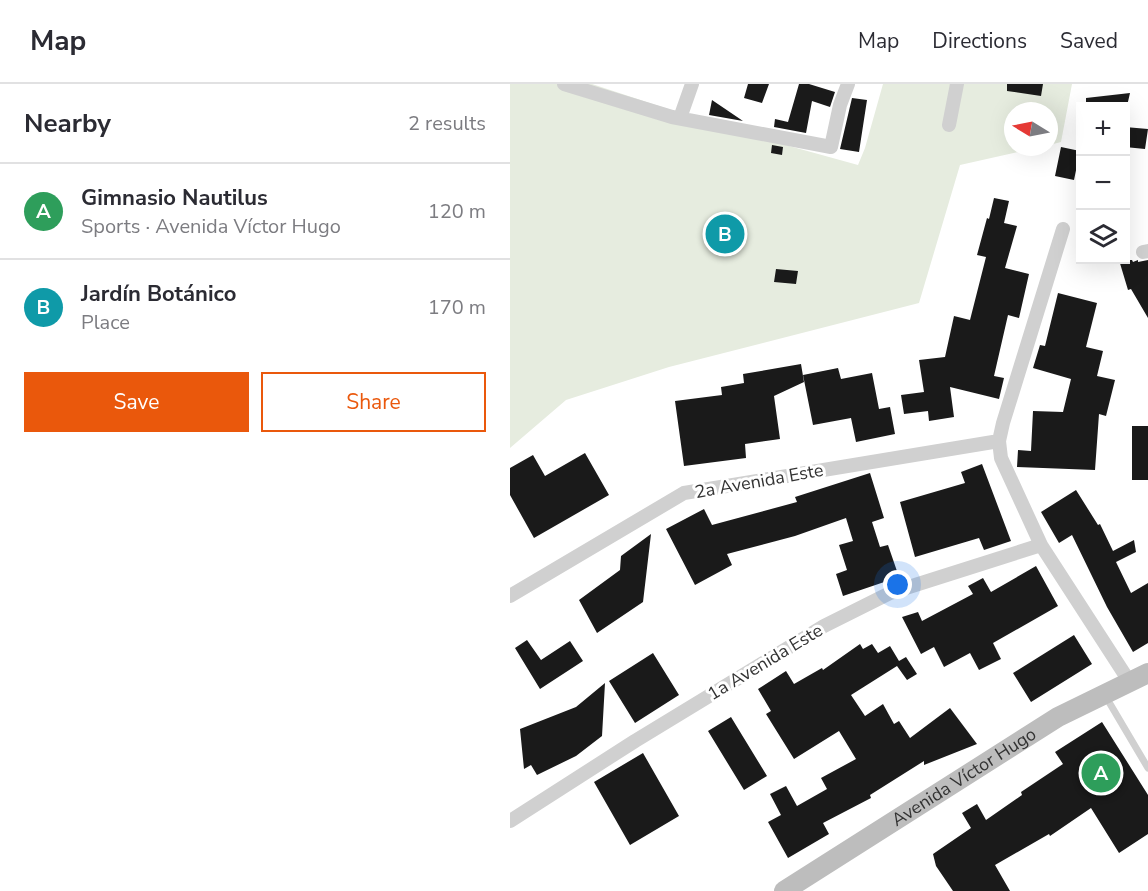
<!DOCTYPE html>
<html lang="en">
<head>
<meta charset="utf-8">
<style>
	body { margin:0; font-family:"Nunito Sans",sans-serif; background:#f7f7f7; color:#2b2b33 }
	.controls { position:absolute; right:18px; top:18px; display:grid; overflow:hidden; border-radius:0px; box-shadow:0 6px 24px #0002 }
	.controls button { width:54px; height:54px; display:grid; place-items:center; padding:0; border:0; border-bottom:2px solid #e1e1e2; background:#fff; color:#2b2b33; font:30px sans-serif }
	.compass { position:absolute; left:494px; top:18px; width:54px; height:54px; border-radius:50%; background:#fff; box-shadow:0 6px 24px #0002; rotate:280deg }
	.you { position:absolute; left:388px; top:501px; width:21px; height:21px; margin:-15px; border:4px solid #fff; border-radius:50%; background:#1a73e8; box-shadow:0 0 0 9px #1a73e833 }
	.badge { display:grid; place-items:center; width:39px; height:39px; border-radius:50%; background:#ea580c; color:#fff; font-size:20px; font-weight:700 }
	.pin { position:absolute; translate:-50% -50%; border:3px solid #fff; box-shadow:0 2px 6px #0006 }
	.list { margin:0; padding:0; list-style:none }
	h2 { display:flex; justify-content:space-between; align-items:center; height:78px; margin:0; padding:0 24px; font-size:26px }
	h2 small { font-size:20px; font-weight:400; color:#7c7c81 }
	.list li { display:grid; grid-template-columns:39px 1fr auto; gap:18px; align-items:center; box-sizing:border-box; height:96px; padding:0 24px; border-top:2px solid #e1e1e2 }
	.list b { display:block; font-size:22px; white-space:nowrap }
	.list p { margin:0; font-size:20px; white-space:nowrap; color:#7c7c81 }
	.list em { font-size:20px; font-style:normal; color:#7c7c81 }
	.actions { display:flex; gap:12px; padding:18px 24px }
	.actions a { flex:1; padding:14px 0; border:2px solid #ea580c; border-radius:0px; text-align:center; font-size:21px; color:#ea580c }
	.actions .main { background:#ea580c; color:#fff }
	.icon { flex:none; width:33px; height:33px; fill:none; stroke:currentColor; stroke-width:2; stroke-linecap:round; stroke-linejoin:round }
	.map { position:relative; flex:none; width:638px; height:807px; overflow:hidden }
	header { display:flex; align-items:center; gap:36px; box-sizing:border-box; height:84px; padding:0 30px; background:#fff; border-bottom:2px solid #e1e1e2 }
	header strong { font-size:28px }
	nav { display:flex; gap:33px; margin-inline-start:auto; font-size:21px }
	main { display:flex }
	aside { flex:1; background:#fff }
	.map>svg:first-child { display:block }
	.green { fill:#e6ecdf }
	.building { fill:#1a1a1a }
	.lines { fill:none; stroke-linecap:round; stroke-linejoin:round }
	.lane { stroke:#d0d0d0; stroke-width:7 }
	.street { stroke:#d0d0d0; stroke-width:14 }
	.secondary { stroke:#bdbdbd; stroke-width:20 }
	.labels { text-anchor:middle; stroke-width:6; stroke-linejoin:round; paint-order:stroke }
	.street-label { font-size:18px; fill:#333; stroke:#fff }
</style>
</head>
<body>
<header>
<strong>Map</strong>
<nav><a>Map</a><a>Directions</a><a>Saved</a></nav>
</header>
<main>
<aside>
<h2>Nearby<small>2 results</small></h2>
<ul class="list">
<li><span class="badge" style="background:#2e9e5b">A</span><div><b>Gimnasio Nautilus</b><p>Sports · Avenida Víctor Hugo</p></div><em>120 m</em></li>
<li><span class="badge" style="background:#0f9aa8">B</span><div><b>Jardín Botánico</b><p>Place</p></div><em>170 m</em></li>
</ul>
<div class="actions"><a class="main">Save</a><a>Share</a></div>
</aside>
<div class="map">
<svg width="638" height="807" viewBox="0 0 638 807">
	<rect width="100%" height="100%" fill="#fff"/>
	<!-- green -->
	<path class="green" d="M 0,0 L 82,0 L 228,48 L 348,81 L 355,64 L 373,0 L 562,0 L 551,58 L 539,61 L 539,27 L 503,27 L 503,63 L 530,63 L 450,81 L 409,219 L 159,283 L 56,316 L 0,364 Z"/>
	<!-- building -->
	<path class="building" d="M 238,0 L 259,0 L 252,19 L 234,14 Z
		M 289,0 L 299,0 L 325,8 L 320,23 L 302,17 L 296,49 L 264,43 L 265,35 L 278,38 Z
		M 497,0 L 533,0 L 531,12 L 497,7 Z
		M 620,9 L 617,22 L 576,22 L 576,14 Z
		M 342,14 L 357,16 L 349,68 L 330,65 Z
		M 202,16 L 233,37 L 199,31 Z
		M 615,43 L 638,45 L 635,65 L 615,63 Z
		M 262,61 L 273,63 L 272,71 L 261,69 Z
		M 551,63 L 570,67 L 564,96 L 545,92 Z
		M 484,114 L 499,117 L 494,139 L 507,142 L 495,184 L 519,190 L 509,234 L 498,231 L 484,292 L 494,294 L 489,315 L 440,303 L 444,333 L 419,337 L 418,327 L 394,330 L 391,311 L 414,308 L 409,276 L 435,273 L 444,232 L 460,236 L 476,173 L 467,171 L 477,134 L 479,135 Z
		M 609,176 L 622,176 L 623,178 L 628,176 L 628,178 L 638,176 L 638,234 L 621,205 L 618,206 Z
		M 266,185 L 288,187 L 286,200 L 264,198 Z
		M 548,209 L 587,219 L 576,263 L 593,267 L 587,292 L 605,296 L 596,332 L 589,330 L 585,386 L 507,383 L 508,366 L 521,367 L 523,327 L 553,328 L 561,295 L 523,284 L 530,261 L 535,262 Z
		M 291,280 L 294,298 L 264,312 L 270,355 L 235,360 L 236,374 L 174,382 L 165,317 L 212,311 L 211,303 L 234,299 L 233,290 Z
		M 328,284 L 331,295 L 362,289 L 369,325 L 380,323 L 385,350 L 346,358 L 341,334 L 303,341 L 293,291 Z
		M 622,342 L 638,342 L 638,396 L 622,396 Z
		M 75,369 L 99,411 L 24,454 L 0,411 L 0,384 L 23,371 L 35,392 Z
		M 472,380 L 501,457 L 474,466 L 469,454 L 405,473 L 390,418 L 455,399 L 451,388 Z
		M 360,389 L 374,434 L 362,438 L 370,463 L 378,461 L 389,493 L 333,512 L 326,490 L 337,486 L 329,461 L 343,457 L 336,434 L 285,452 L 217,470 L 222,481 L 185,501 L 156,445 L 194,425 L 202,441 L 287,418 L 285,413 Z
		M 566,406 L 588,441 L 590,440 L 603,467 L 624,456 L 626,468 L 606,478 L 621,509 L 638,499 L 638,559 L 623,568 L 597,523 L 562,451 L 549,459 L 531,428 Z
		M 141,450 L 133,518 L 87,549 L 69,516 L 110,486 L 111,472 Z
		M 526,482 L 548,522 L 483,559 L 491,575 L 469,586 L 460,569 L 434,583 L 424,563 L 411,570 L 392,533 L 408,528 L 412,537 L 463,510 L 458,502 L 473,494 L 481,508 Z
		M 564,551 L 582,580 L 521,618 L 503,589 Z
		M 17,556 L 31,576 L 60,557 L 73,577 L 30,605 L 5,564 Z
		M 350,560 L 353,565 L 362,560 L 368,569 L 380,562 L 389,577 L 396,573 L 407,590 L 397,596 L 387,582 L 341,611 L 355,632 L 373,620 L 384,640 L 389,637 L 400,654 L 440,624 L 467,660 L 414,681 L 414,677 L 360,711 L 361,714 L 313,739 L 319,750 L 278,774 L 258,738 L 271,731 L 260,710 L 276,702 L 287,722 L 317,705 L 311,694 L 346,675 L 329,647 L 284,675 L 256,630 L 261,627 L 248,605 L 276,587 L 284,600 L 312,584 L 313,586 Z
		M 143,569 L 169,611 L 125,639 L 99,597 Z
		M 95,599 L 92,652 L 66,672 L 27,691 L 21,681 L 14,685 L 10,645 L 66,623 Z
		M 221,633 L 257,692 L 234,706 L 198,647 Z
		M 592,638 L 638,711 L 638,750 L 609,769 L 581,724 L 540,752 L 539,750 L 485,781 L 500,807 L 443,807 L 426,782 L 423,770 L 461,744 L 452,729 L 467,720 L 476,736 L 512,711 L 511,708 L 553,680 L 545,668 Z
		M 133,669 L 169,732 L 120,761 L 84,698 Z"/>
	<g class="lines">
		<!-- lane -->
		<path class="lane" d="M 596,613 L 638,684"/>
		<!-- street -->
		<path class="street" d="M 54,0 L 162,33 L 321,63 L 330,21 L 338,0
			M 170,34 L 182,0
			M 439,41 L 447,0
			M 553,145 L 493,339 L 489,357 L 491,374 L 531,461 L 619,597
			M 633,168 L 638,167
			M 0,512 L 174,409 L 489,357
			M 0,737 L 125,657 L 314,542 L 380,509 L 531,461"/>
		<!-- secondary -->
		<path class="secondary" id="s1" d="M 274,807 L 548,633 L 638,589"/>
	</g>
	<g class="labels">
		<!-- street labels -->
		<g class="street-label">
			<text transform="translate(249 397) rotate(-10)" y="6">2a Avenida Este</text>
			<text transform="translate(255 578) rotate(-31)" y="6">1a Avenida Este</text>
			<text dy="6" stroke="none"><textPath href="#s1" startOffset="213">Avenida Víctor Hugo</textPath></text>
		</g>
	</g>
</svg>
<div class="controls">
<button>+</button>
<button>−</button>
<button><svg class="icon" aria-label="layers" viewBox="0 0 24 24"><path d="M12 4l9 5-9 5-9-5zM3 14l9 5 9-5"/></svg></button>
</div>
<svg class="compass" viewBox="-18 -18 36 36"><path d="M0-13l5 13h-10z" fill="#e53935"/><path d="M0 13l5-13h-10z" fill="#7c7c81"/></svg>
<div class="you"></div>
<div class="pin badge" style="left:591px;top:689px;background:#2e9e5b">A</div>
<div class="pin badge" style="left:215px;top:150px;background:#0f9aa8">B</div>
</div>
</main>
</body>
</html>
